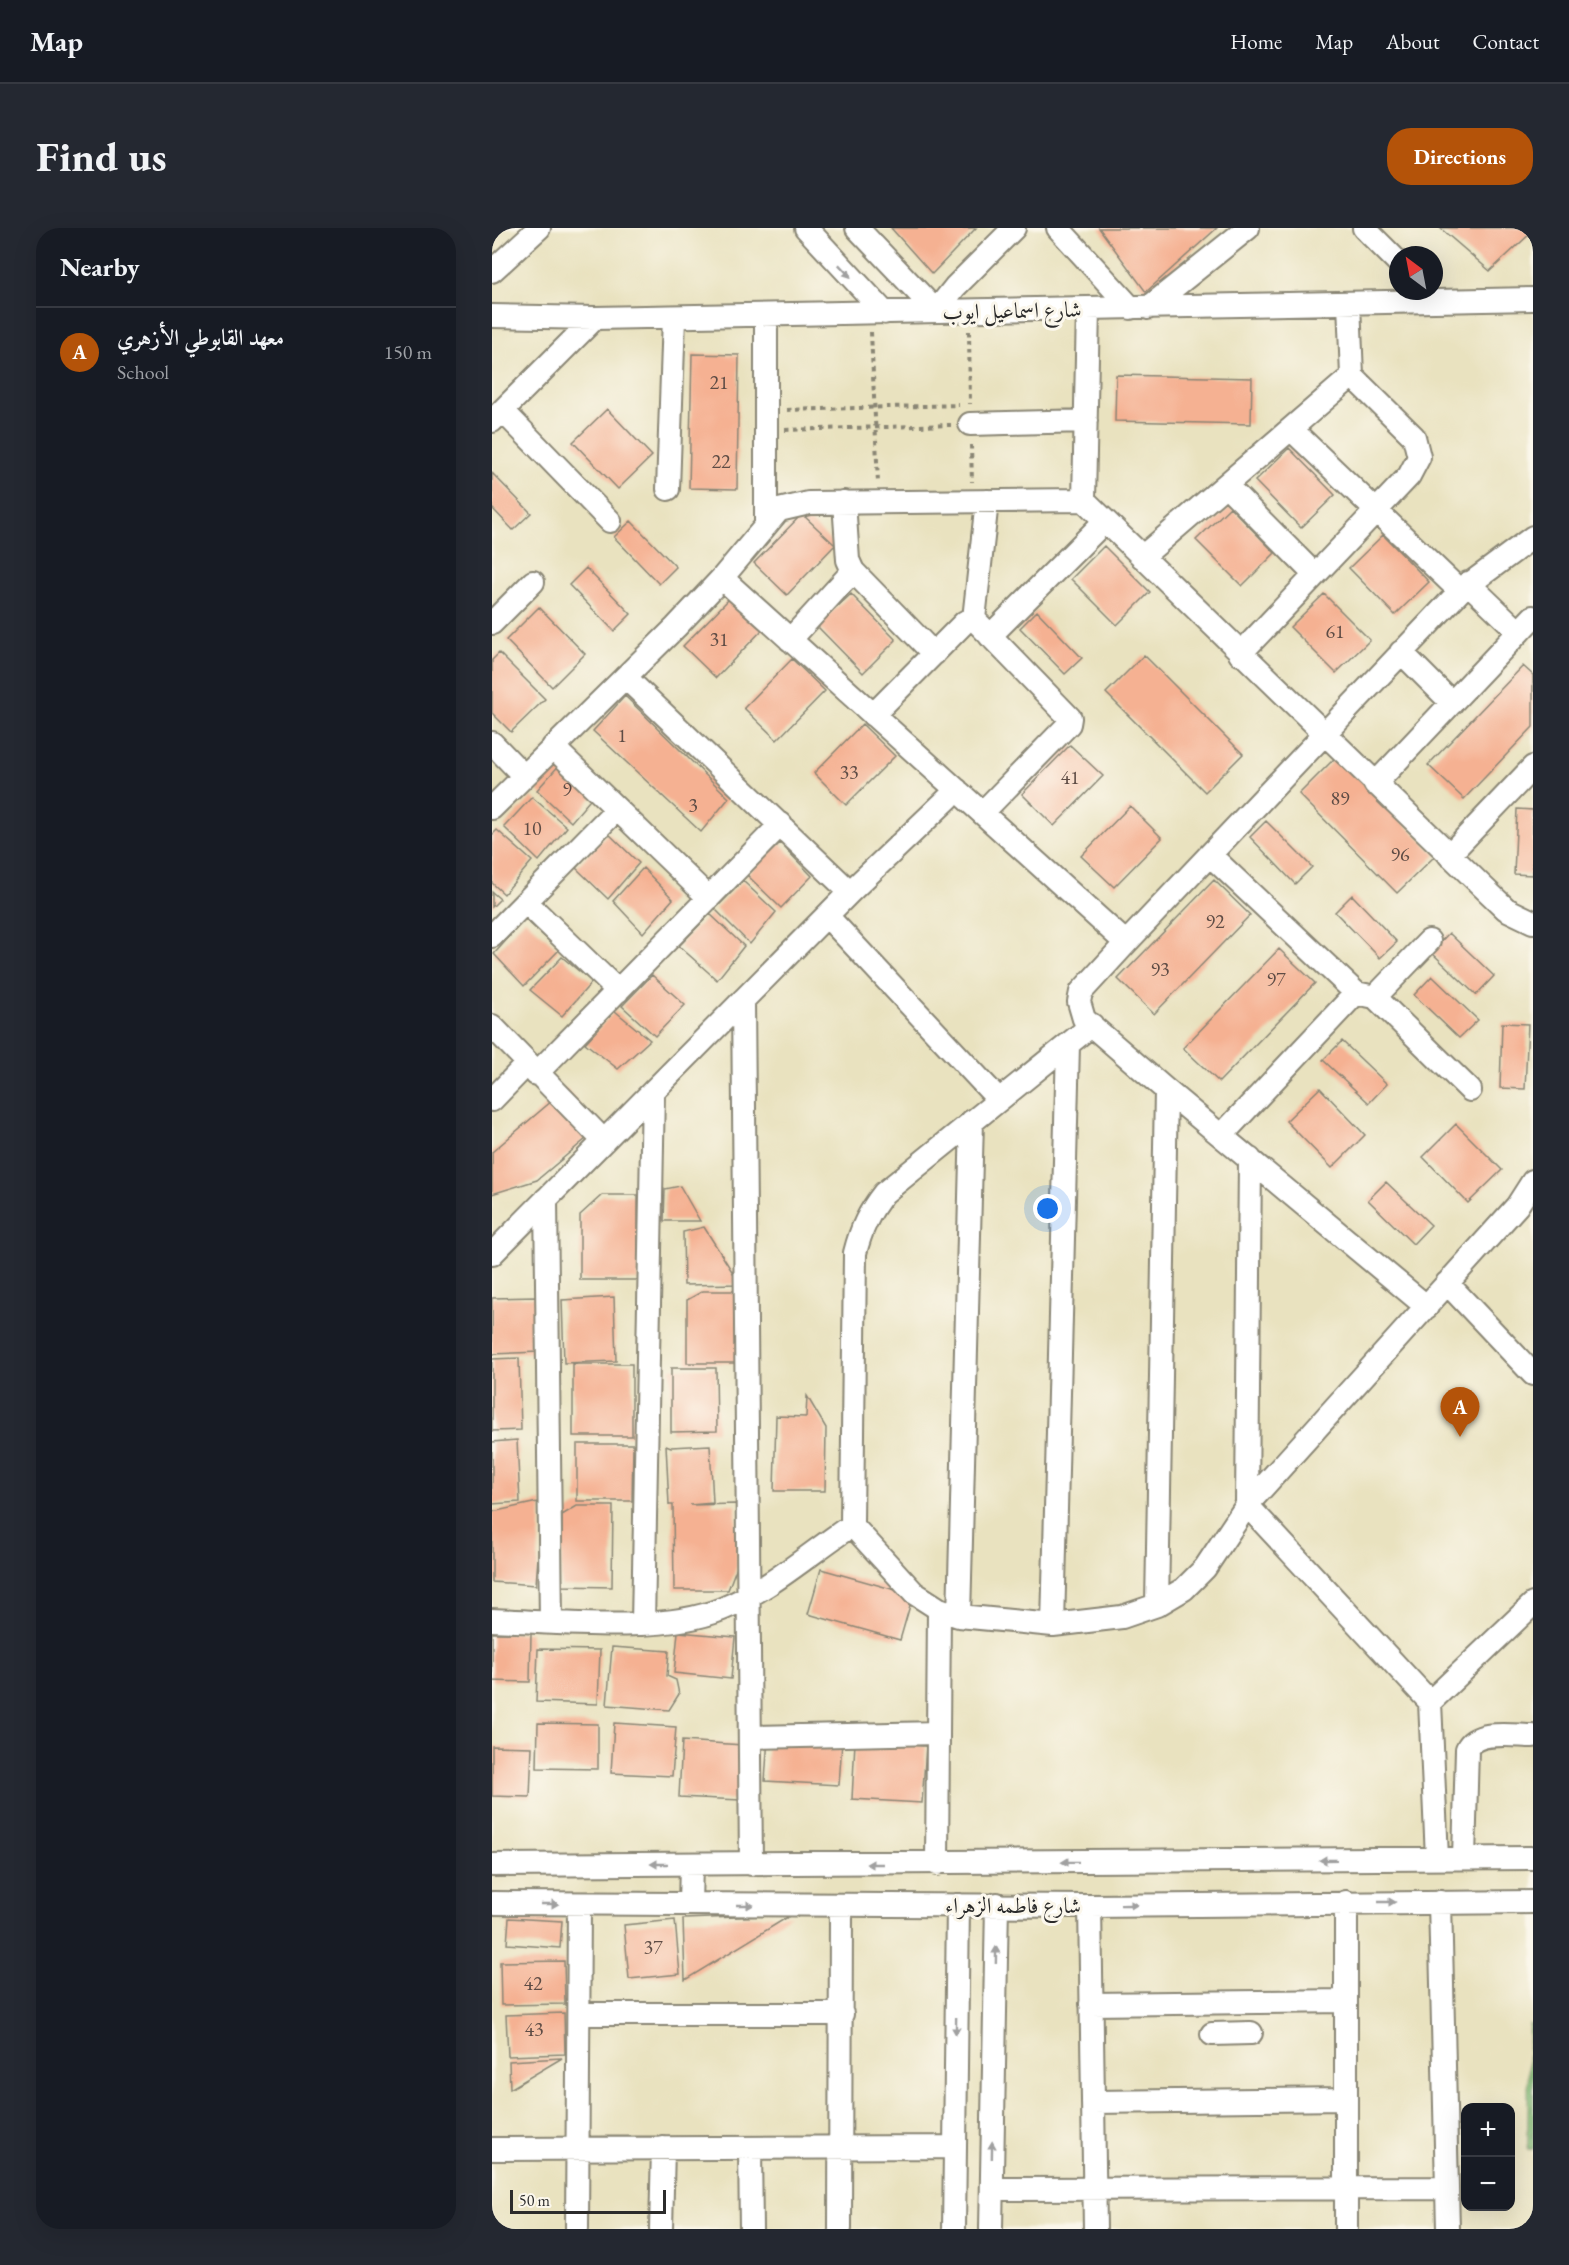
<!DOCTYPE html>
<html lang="en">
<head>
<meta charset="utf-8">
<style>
	body { margin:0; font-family:"EB Garamond",Amiri,serif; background:#242831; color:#f1f3f6 }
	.controls { position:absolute; right:18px; bottom:18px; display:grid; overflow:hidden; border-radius:12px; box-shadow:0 6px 24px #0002 }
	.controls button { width:54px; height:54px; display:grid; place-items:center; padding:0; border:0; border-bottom:2px solid #363941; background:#171b24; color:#f1f3f6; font:30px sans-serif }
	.compass { position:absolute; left:897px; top:18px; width:54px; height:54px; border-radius:50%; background:#171b24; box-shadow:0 6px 24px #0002; rotate:328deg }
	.scale { position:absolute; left:18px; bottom:15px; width:156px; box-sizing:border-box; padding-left:6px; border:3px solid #2b2b2b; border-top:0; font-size:16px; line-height:21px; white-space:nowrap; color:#2b2b2b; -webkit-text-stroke:4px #fbf7ec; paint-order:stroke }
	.you { position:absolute; left:556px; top:981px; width:21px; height:21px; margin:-15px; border:4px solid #fff; border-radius:50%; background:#1a73e8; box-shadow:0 0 0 9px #1a73e833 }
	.badge { display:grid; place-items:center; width:39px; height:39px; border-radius:50%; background:#b45309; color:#fff; font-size:20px; font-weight:700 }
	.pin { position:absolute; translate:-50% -50px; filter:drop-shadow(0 2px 3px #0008) }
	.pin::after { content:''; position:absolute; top:32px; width:21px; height:18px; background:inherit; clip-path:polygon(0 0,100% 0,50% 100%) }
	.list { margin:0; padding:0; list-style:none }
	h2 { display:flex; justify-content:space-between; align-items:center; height:78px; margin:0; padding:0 24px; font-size:26px }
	h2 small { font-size:20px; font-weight:400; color:#9ea1a6 }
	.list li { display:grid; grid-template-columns:39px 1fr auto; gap:18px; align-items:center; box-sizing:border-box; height:90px; padding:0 24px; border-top:2px solid #363941 }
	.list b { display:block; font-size:22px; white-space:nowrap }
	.list p { margin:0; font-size:20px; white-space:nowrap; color:#9ea1a6 }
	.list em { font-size:20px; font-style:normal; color:#9ea1a6 }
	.map { position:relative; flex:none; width:1041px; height:2001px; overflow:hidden; border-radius:24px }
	header { display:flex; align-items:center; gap:36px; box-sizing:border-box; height:84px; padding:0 30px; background:#171b24; border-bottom:2px solid #363941 }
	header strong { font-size:28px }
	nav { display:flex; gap:33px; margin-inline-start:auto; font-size:21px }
	.intro { display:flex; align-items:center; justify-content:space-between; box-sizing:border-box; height:144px; padding:0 36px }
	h1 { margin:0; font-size:42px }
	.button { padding:15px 27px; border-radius:24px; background:#b45309; color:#fff; font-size:21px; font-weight:700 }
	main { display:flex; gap:36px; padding:0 36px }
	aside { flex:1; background:#171b24; border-radius:24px; box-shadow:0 6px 24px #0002 }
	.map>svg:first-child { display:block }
	.green { fill:#8dc97e; stroke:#5c7a54; stroke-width:1.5 }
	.building { fill:#f5b192 }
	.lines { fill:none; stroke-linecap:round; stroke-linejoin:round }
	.minor-casing { stroke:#8a8675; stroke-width:26 }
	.path { stroke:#8a8675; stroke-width:4; stroke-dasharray:4.5 4.5; stroke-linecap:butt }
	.minor { stroke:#fff; stroke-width:22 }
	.oneway { fill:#a0a0a0 }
	.labels { text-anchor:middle; stroke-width:6; stroke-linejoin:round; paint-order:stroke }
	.number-label { font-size:20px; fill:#5e4c45 }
	.street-label { font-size:22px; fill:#2b2b2b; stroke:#fbf7ec }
</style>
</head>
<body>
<header>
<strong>Map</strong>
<nav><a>Home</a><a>Map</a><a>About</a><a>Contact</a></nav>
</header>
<div class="intro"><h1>Find us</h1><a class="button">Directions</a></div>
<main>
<aside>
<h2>Nearby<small></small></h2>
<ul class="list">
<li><span class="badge">A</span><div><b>معهد القابوطي الأزهري</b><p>School</p></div><em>150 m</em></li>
</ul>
</aside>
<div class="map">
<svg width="1041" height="2001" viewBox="0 0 1041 2001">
	<rect width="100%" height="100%" fill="#fbf7ec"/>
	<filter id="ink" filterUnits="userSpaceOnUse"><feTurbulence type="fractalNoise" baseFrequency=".0167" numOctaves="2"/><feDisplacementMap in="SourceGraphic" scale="12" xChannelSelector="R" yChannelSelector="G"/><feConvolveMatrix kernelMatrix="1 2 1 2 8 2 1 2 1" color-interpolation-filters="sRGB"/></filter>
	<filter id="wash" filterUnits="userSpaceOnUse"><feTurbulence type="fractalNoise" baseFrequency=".008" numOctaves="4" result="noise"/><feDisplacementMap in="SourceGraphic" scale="24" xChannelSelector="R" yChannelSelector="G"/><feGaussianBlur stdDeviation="1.35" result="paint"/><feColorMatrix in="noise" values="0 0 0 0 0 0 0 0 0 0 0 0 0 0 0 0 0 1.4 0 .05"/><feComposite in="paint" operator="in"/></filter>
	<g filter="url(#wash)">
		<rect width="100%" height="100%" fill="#e9e2bf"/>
		<!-- green -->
		<path class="green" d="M 1037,1797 L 1041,1797 L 1041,1921 L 1036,1921 Z"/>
		<g id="blocks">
			<!-- building -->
			<path class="building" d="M 399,0 L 484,0 L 440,46 Z
				M 607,0 L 725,0 L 654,64 Z
				M 948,0 L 1041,0 L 1041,3 L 998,43 Z
				M 200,126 L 247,127 L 245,261 L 197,260 Z
				M 624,147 L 760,150 L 759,196 L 623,193 Z
				M 115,181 L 160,228 L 126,261 L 81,214 Z
				M 797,220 L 843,267 L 809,300 L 763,253 Z
				M 0,245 L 39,285 L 21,302 L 0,280 Z
				M 738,279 L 783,325 L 750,358 L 704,312 Z
				M 310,286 L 343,317 L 295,367 L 262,335 Z
				M 139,293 L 184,339 L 167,356 L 122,309 Z
				M 891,307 L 937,354 L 903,387 L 857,340 Z
				M 612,318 L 658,364 L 625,397 L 579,351 Z
				M 94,340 L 139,386 L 122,403 L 77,357 Z
				M 359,366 L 404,412 L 371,445 L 325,398 Z
				M 832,366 L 878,412 L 844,445 L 798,399 Z
				M 239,369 L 272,400 L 224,450 L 191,418 Z
				M 47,379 L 93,426 L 60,459 L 14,412 Z
				M 545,383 L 590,430 L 573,446 L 528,400 Z
				M 7,425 L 53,471 L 19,504 L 0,485 L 0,432 Z
				M 652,427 L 751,526 L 713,564 L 614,465 Z
				M 300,431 L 333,463 L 285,512 L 252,480 Z
				M 1031,438 L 1041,447 L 1041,499 L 972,571 L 936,537 Z
				M 133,468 L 237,570 L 209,604 L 101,503 Z
				M 370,496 L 403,528 L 354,577 L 322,545 Z
				M 578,517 L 611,548 L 562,598 L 530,566 Z
				M 845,528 L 944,627 L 905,665 L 807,566 Z
				M 70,534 L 103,566 L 79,594 L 45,562 Z
				M 40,569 L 75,599 L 47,633 L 12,599 Z
				M 638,578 L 670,610 L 622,659 L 589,628 Z
				M 1025,581 L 1041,582 L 1041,647 L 1022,646 Z
				M 774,593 L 820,639 L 803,656 L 758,609 Z
				M 5,602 L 40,633 L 12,666 L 0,655 L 0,607 Z
				M 116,605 L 147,635 L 116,671 L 84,640 Z
				M 288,615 L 320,648 L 289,680 L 255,647 Z
				M 151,640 L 181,671 L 151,705 L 121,673 Z
				M 722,652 L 758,687 L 662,786 L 626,751 Z
				M 251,653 L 284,684 L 258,716 L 223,681 Z
				M 0,664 L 8,671 L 0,679 Z
				M 860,667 L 905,714 L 888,730 L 843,684 Z
				M 218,686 L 252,718 L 225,752 L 187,718 Z
				M 33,691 L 67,722 L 32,758 L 2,726 Z
				M 957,705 L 1002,748 L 984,767 L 939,724 Z
				M 787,721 L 823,755 L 727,854 L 691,820 Z
				M 70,729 L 100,754 L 70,788 L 38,762 Z
				M 160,747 L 193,777 L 163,808 L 130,778 Z
				M 940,748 L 986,792 L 967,810 L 922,767 Z
				M 123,783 L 158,812 L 126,841 L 93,815 Z
				M 1010,795 L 1036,796 L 1033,861 L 1008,860 Z
				M 850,813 L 895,856 L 877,875 L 831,832 Z
				M 828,860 L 873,907 L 840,940 L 794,893 Z
				M 74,861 L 107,900 L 45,952 L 0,966 L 0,924 Z
				M 964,896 L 1010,942 L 976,975 L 931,929 Z
				M 894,954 L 939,997 L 921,1016 L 876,972 Z
				M 188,958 L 208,993 L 172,993 L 173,961 Z
				M 110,967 L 146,967 L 146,1052 L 88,1052 L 88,987 Z
				M 212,999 L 248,1056 L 192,1057 L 191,1004 Z
				M 211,1063 L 251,1063 L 252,1135 L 195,1135 L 195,1072 Z
				M 46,1069 L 47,1124 L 0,1126 L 0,1070 Z
				M 122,1069 L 124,1133 L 72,1135 L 70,1072 Z
				M 27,1130 L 29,1202 L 0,1203 L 0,1131 Z
				M 81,1136 L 140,1136 L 140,1208 L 81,1208 Z
				M 179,1140 L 224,1140 L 225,1203 L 179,1204 Z
				M 315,1168 L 334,1200 L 333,1263 L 282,1263 L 284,1188 L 314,1189 Z
				M 25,1212 L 28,1274 L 0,1276 L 0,1214 Z
				M 85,1216 L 141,1216 L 140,1273 L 85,1273 Z
				M 174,1217 L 179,1219 L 218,1217 L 221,1275 L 198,1277 L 244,1276 L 245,1338 L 236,1362 L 182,1362 L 181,1277 L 177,1277 Z
				M 50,1273 L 44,1357 L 0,1354 L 0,1284 Z
				M 85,1278 L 121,1278 L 120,1359 L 69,1358 L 70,1287 Z
				M 329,1341 L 421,1367 L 408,1412 L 316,1386 Z
				M 186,1404 L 243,1409 L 239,1451 L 182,1445 Z
				M 0,1405 L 39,1405 L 38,1454 L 0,1453 Z
				M 120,1419 L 177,1423 L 175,1448 L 184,1452 L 187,1466 L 177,1482 L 115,1477 Z
				M 46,1421 L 108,1422 L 106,1476 L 44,1474 Z
				M 46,1495 L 106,1496 L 106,1541 L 45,1540 Z
				M 122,1495 L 184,1499 L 180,1548 L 119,1545 Z
				M 276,1509 L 350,1514 L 347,1557 L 273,1553 Z
				M 190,1513 L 251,1517 L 248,1572 L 187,1569 Z
				M 363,1514 L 434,1518 L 430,1575 L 360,1571 Z
				M 0,1518 L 40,1519 L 38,1569 L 0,1568 Z
				M 299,1687 L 193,1752 L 191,1691 Z
				M 17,1690 L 70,1693 L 68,1720 L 15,1716 Z
				M 183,1692 L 188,1746 L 137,1751 L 132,1697 Z
				M 72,1733 L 73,1776 L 9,1777 L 8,1734 Z
				M 72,1785 L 73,1826 L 16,1828 L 14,1787 Z
				M 70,1830 L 18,1861 L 17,1833 Z"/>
		</g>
	</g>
	<g filter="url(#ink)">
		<use href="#blocks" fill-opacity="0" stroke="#8a8675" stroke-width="1.5"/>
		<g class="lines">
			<defs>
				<path id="minor" d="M 314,0 L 393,85
					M 365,0 L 444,83 L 463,59 L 522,0
					M 566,0 L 639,80
					M 872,0 L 906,34
					M 0,43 L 47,0
					M 656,80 L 756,0
					M 0,88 L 103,90 L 1041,71
					M 11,183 L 118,293
					M 0,193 L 103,90
					M 478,196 L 594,193
					M 799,201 L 968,363
					M 734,257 L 823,347
					M 176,261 L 182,89
					M 592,272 L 596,81
					M 352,274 L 356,332 L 361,343 L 442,426
					M 274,297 L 274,87
					M 650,329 L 860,148
					M 230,350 L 634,715
					M 976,355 L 1027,404
					M 482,391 L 495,273
					M 0,395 L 41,354
					M 498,408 L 613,293
					M 298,412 L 361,343
					M 909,424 L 960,475
					M 748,426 L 917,248 L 927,229 L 922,209 L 860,148 L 857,75
					M 133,449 L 358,664
					M 381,487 L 473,394 L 482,391 L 578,490 L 577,496 L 490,585
					M 0,515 L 32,548
					M 61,519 L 217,670
					M 883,556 L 1041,389
					M 0,580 L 184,399 L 230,350 L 287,282 L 317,275 L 592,272 L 991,659 L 1014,681 L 1041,694
					M 718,627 L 864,765 L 883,769 L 937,713
					M 957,627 L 1041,539
					M 34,674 L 126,763
					M 335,688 L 507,872
					M 0,708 L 125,581
					M 883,769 L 978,862
					M 251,772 L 259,1636
					M 600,797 L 392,965 C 377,984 369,1001 363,1025 L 360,1297 L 422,1365 L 447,1381 L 467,1388 L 561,1397 L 630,1389 L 665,1377 L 692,1361 L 713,1340 L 755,1277 L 1025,978 L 1041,953
					M 0,798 L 112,913
					M 44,846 L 289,596
					M 0,872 L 34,837
					M 730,907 L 864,765
					M 758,931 L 755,1277 L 938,1474
					M 54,971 L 59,1394
					M 0,1026 L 358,664 L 465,562
					M 955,1055 L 1041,1146
					M 935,1079 L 674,862 L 592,791 L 587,774 L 589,764 L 634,715 L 968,363 L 1041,309
					M 665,1377 L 674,862
					M 467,1388 L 480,893
					M 0,1392 C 67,1394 170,1406 230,1381 C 277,1362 318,1325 360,1297
					M 151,1396 L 161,863
					M 561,1397 L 576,817
					M 258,1509 L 446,1505
					M 945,1630 L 938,1474 L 1041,1376
					M 972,1630 L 975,1521 C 984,1501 1022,1508 1041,1508
					M 445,1636 L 447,1381
					M 0,1637 L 1041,1630
					M 948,1674 L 956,2001
					M 0,1675 L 598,1678 L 1041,1674
					M 198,1676 L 199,1636
					M 598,1678 L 603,2001
					M 599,1776 L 854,1773
					M 87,1786 L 350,1786
					M 720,1806 L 759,1805
					M 601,1874 L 853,1871
					M 258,1920 L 259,2001
					M 0,1921 L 462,1919
					M 500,1961 L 954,1960
					M 85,2001 L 87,1676
					M 169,2001 L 171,1920
					M 348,2001 L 349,1677
					M 462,2001 L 466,1677
					M 499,2001 L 505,1676
					M 854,2001 L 854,1674"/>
			</defs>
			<!-- minor casing -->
			<use href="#minor" class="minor-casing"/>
			<!-- path -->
			<path class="path" d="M 477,103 L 478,176
				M 379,104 L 386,255
				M 295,182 L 467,177
				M 293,202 L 459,197
				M 479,217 L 480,254"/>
			<!-- minor -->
			<use href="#minor" class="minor"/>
		</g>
		<!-- one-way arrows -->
		<defs><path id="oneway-solid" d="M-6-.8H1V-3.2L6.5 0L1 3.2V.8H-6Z" transform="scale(1.5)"/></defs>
		<g class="oneway">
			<use href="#oneway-solid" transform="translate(353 43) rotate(47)"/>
			<use href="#oneway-solid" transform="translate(836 1632) rotate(179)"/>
			<use href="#oneway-solid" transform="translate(578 1634) rotate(179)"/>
			<use href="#oneway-solid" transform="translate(167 1636) rotate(180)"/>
			<use href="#oneway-solid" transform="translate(383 1636) rotate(180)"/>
			<use href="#oneway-solid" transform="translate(895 1674)"/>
			<use href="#oneway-solid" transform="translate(58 1676)"/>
			<use href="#oneway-solid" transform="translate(253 1677)"/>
			<use href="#oneway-solid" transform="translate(637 1677) rotate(-1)"/>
			<use href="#oneway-solid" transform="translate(504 1727) rotate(-89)"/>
			<use href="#oneway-solid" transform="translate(464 1798) rotate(91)"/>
			<use href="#oneway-solid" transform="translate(500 1922) rotate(-89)"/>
		</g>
	</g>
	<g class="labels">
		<!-- number labels -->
		<g class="number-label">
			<text x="227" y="161">21</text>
			<text x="229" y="240">22</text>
			<text x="843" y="410">61</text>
			<text x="227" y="418">31</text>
			<text x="130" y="514">1</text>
			<text x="357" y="551">33</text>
			<text x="578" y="556">41</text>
			<text x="75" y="568">9</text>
			<text x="848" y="577">89</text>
			<text x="201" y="584">3</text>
			<text x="40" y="607">10</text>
			<text x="908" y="633">96</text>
			<text x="723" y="700">92</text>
			<text x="668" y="748">93</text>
			<text x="784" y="758">97</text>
			<text x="161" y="1726">37</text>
			<text x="41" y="1762">42</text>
			<text x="42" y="1808">43</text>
		</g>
		<!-- street labels -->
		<g class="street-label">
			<text transform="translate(520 82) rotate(-1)" y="8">شارع اسماعيل ايوب</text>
			<text x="521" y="1685">شارع فاطمه الزهراء</text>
		</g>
	</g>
</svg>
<div class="controls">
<button>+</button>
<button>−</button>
</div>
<svg class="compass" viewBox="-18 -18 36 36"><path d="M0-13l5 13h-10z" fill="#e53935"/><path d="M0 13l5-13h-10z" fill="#9ea1a6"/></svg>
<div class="scale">50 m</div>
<div class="you"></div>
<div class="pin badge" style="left:968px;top:1209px">A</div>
</div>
</main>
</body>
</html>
